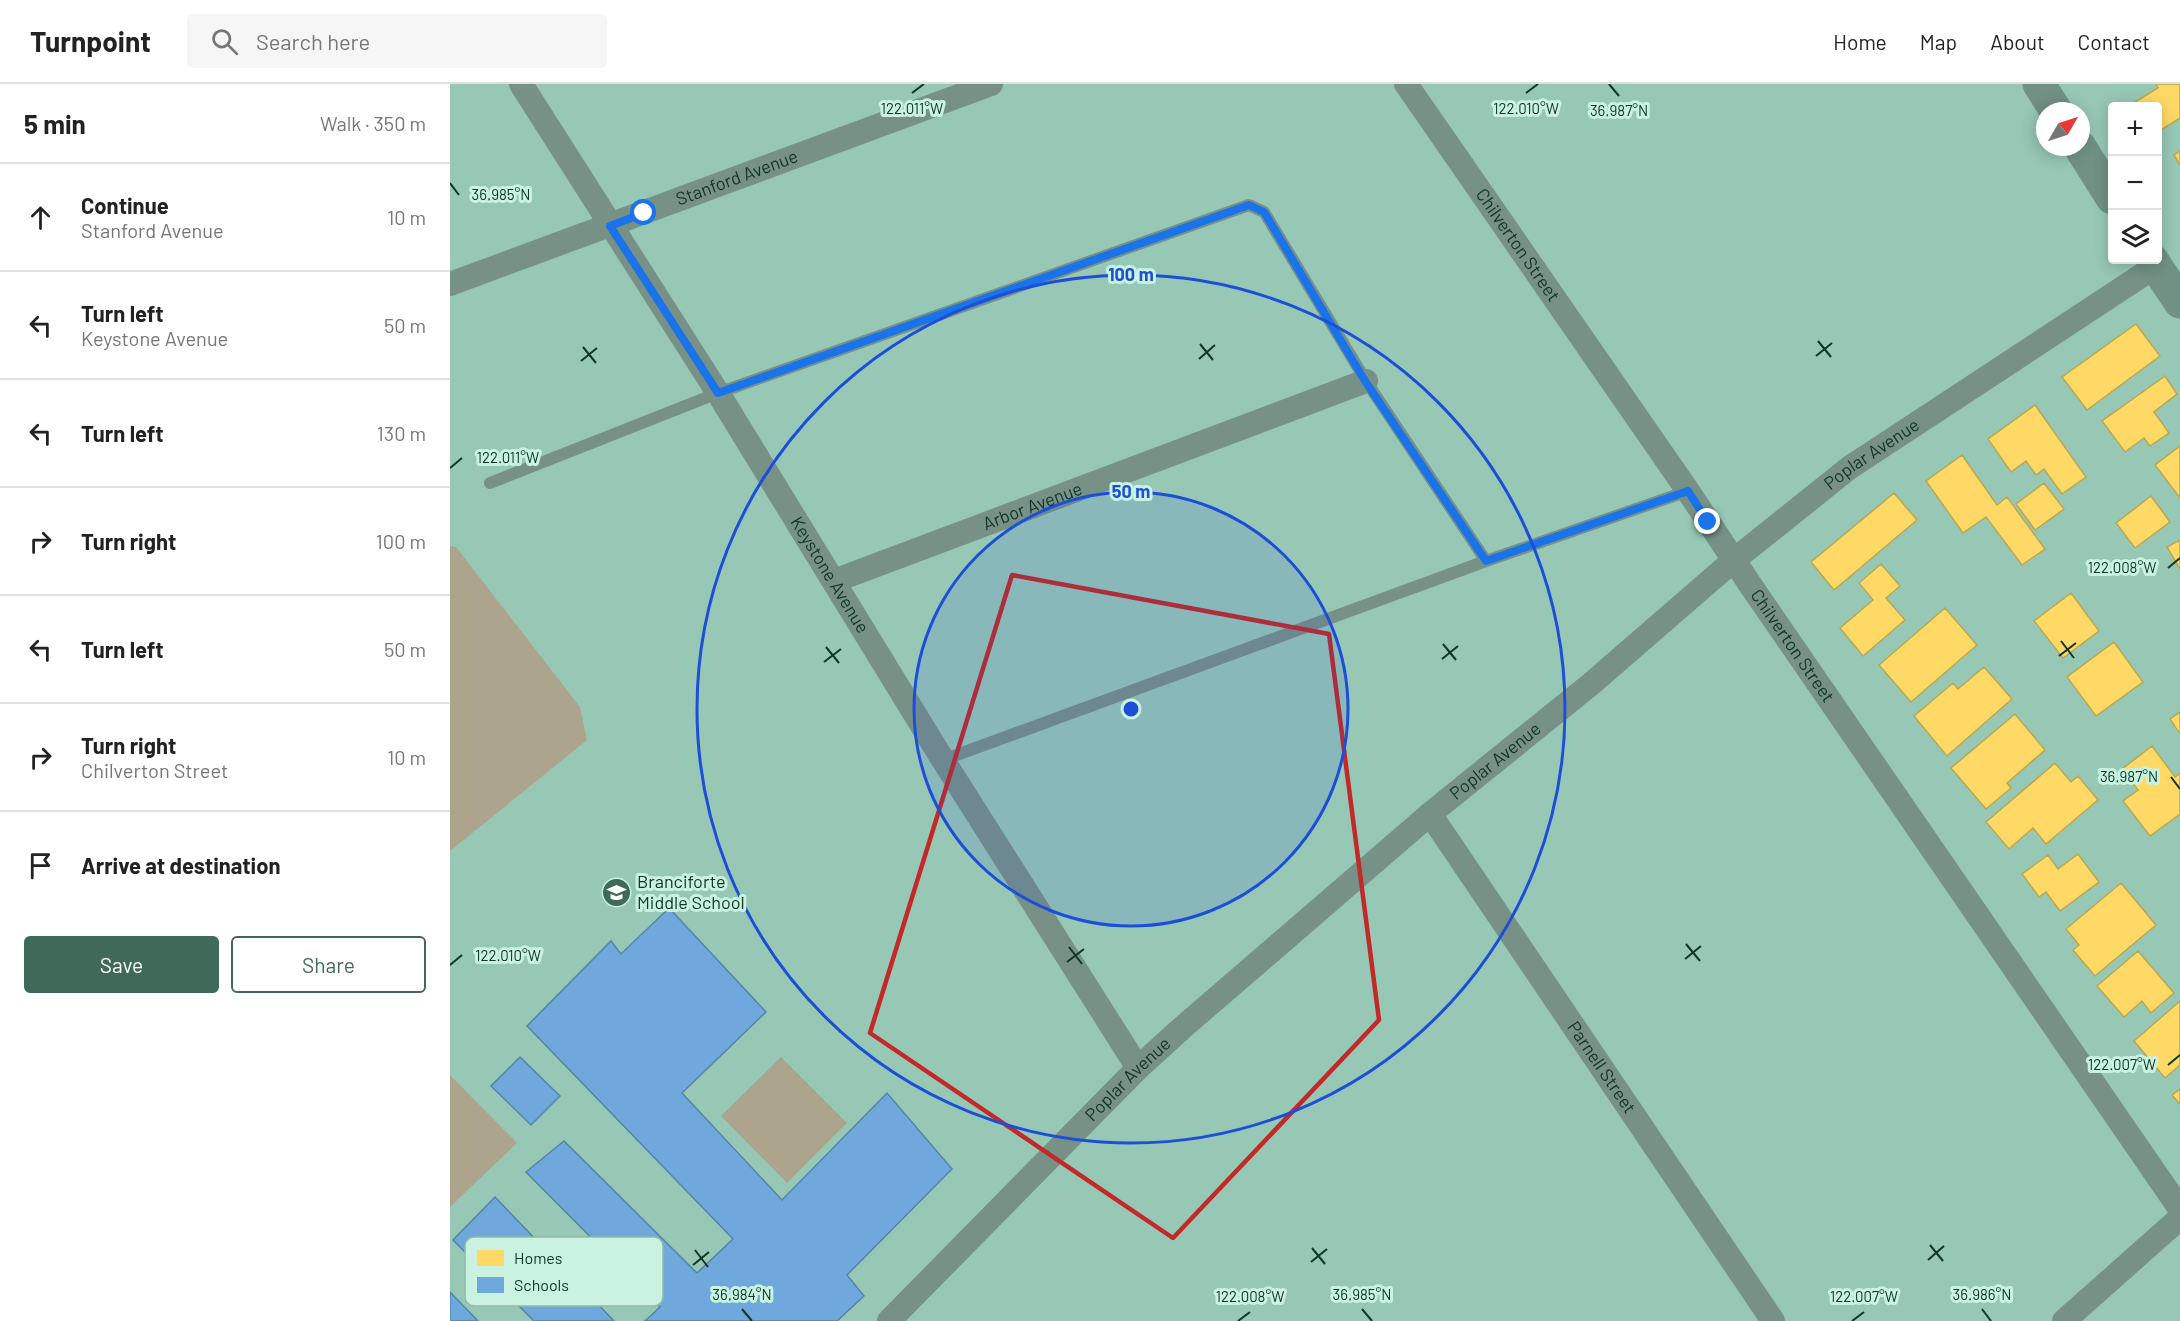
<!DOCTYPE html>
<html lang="en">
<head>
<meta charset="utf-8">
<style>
	body { margin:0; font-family:Barlow,sans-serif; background:#f6f6f6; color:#222 }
	.controls { position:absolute; right:18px; top:18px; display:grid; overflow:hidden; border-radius:6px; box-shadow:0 3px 15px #0003 }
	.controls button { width:54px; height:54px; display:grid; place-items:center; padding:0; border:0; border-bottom:2px solid #e0e0e0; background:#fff; color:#222; font:30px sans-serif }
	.compass { position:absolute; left:1586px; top:18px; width:54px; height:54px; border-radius:50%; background:#fff; box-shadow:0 3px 15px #0003; rotate:51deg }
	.stop { position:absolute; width:18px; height:18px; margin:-14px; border:4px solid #1a73e8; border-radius:50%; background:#fff }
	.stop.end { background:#1a73e8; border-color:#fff; box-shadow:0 2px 6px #0008 }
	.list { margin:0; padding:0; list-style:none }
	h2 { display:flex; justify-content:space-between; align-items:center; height:78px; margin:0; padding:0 24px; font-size:26px }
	h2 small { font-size:20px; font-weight:400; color:#767676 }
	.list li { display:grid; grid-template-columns:39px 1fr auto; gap:18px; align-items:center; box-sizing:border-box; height:108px; padding:0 24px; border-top:2px solid #e0e0e0 }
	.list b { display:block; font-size:22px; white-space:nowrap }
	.list p { margin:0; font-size:20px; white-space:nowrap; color:#767676 }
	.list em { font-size:20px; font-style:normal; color:#767676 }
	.actions { display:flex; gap:12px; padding:18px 24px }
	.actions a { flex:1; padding:14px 0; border:2px solid #3f6959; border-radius:6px; text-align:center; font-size:21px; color:#3f6959 }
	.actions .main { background:#3f6959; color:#fff }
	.icon { flex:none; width:33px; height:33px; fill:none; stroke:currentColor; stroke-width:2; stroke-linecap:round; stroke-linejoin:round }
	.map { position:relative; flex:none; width:1730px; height:1237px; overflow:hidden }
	header { display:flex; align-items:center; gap:36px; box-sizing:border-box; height:84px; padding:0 30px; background:#fff; border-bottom:2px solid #e0e0e0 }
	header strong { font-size:28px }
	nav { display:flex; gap:33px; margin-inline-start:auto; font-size:21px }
	.search { width:420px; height:54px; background:#f6f6f6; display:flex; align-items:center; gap:15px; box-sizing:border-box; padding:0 21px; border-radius:6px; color:#767676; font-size:22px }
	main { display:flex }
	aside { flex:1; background:#fff }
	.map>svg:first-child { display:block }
	.green { fill:#aca48d }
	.homes { fill:#ffd966; stroke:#b7a853; stroke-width:1.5 }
	.schools { fill:#6fa8dc; stroke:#5286a6; stroke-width:1.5 }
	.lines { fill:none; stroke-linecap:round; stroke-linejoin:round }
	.lane { stroke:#789187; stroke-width:12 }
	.street { stroke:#789187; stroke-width:24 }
	.secondary { stroke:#719184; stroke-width:33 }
	.route { stroke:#1a73e8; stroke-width:8 }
	.marked { fill:none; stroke:#c22928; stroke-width:4.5; stroke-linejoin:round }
	.ticks { fill:none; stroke:#0f3628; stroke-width:2 }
	.ring { fill:none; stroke:#1d4ed8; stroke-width:3 }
	.labels { text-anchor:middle; stroke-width:6; stroke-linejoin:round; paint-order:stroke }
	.street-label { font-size:18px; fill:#0f3628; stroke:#c9f3e0 }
	.poi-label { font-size:18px; fill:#0f3628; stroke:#c9f3e0; text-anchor:start }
	.key { fill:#c9f3e0; stroke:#91baa9; stroke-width:1.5 }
	.key-label { font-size:16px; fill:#0f3628 }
	.ticks-label { font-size:15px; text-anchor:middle; fill:#0f3628; stroke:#c9f3e0; stroke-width:6; stroke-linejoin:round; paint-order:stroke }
	.centre { fill:#1d4ed8; stroke:#c9f3e0; stroke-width:3 }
	.ring-label { font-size:18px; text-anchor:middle; font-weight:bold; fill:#1d4ed8; stroke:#c9f3e0; stroke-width:6; stroke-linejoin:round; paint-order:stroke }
</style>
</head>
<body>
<header>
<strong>Turnpoint</strong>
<div class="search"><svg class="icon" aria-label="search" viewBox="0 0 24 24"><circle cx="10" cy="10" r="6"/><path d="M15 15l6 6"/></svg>Search here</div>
<nav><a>Home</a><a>Map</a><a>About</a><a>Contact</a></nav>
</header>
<main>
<aside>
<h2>5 min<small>Walk · 350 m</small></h2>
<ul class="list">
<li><svg class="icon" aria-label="ahead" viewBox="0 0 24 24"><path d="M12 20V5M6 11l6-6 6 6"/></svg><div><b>Continue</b><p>Stanford Avenue</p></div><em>10 m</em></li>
<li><svg class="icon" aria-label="left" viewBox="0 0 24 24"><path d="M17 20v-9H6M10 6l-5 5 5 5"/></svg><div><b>Turn left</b><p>Keystone Avenue</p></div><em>50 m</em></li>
<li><svg class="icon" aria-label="left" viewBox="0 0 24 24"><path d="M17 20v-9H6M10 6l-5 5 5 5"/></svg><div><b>Turn left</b></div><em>130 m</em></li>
<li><svg class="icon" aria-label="right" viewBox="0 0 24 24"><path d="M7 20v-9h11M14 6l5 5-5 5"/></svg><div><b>Turn right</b></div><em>100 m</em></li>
<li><svg class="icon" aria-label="left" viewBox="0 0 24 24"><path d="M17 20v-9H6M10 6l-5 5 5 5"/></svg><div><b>Turn left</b></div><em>50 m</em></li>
<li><svg class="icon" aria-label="right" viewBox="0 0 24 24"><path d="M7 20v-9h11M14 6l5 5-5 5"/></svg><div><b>Turn right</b><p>Chilverton Street</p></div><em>10 m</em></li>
<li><svg class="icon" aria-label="arrive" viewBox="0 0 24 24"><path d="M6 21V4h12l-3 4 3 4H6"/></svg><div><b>Arrive at destination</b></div></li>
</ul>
<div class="actions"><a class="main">Save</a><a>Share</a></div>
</aside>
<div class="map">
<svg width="1730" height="1237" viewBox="0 0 1730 1237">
	<rect width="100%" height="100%" fill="#97c8b5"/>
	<!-- green -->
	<path class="green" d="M 0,462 L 6,463 L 130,623 L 137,656 L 0,767 Z
		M 331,973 L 397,1039 L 337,1099 L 271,1032 Z
		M 0,991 L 67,1059 L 0,1123 Z"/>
	<!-- homes -->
	<path class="homes" d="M 1706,0 L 1730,0 L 1730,34 L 1708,48 L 1708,22 L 1687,22 L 1685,18 L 1708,4 Z
		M 1730,67 L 1730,81 L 1724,71 Z
		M 1686,240 L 1710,272 L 1637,326 L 1612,293 Z
		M 1715,292 L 1727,310 L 1704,328 L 1719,349 L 1700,362 L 1694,354 L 1675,368 L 1652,337 Z
		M 1585,321 L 1636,393 L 1612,410 L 1594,385 L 1586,391 L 1576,377 L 1561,388 L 1538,355 Z
		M 1730,362 L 1730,414 L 1705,381 Z
		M 1512,371 L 1547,421 L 1557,413 L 1595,465 L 1572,481 L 1536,433 L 1513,449 L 1476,397 Z
		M 1594,399 L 1614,425 L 1585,446 L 1566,420 Z
		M 1444,409 L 1467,436 L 1384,506 L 1361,478 Z
		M 1701,412 L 1720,438 L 1685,464 L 1666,439 Z
		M 1730,456 L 1730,485 L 1717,463 Z
		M 1431,480 L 1450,502 L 1436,514 L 1455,536 L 1413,572 L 1390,544 L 1423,516 L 1409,499 Z
		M 1621,509 L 1649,547 L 1613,574 L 1584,537 Z
		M 1495,524 L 1527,561 L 1461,618 L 1429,581 Z
		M 1664,558 L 1693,598 L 1646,632 L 1617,593 Z
		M 1534,583 L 1562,615 L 1497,672 L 1464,632 L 1503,599 L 1508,605 Z
		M 1730,628 L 1730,650 L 1720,635 Z
		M 1565,630 L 1595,666 L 1557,699 L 1561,704 L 1536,725 L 1501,684 Z
		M 1702,662 L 1725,693 L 1730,689 L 1730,730 L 1700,752 L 1673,717 L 1688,706 L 1672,685 Z
		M 1605,679 L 1621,698 L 1628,692 L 1648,716 L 1596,760 L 1583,744 L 1559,765 L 1536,738 Z
		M 1628,770 L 1649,798 L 1610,827 L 1596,808 L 1589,813 L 1572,790 L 1598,771 L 1608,785 Z
		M 1671,799 L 1706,841 L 1645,892 L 1623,866 L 1629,861 L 1616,845 Z
		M 1688,867 L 1724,909 L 1701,929 L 1692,917 L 1674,933 L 1647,902 Z
		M 1730,917 L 1730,981 L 1715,994 L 1684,957 Z
		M 1730,1005 L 1730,1020 L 1722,1011 Z"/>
	<!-- schools -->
	<path class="schools" d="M 219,824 L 316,928 L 232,1009 L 332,1116 L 437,1009 L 502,1085 L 397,1191 L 414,1212 L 387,1237 L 195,1237 L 210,1223 L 76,1088 L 114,1057 L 247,1189 L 283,1155 L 77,942 L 161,857 L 171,870 Z
		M 70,973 L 110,1012 L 81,1041 L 41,1002 Z
		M 45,1113 L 164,1237 L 84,1237 L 3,1156 Z
		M 0,1208 L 28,1237 L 0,1237 Z"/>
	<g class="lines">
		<!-- lane -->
		<path class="lane" d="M 40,399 L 268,309 L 799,121 L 814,128 L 916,297 L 1036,477
			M 493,676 L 1036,477 L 1238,407"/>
		<!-- street -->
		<g class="street">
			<path id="s1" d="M 71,0 L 268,309 L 493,676 L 688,984"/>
			<path id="s2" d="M 956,0 L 1238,407 L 1299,499 L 1730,1125"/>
			<path id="s3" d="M 0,200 L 541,0"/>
			<path id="s4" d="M 384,497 L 916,297"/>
			<path id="s5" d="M 980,730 L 1323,1237"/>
			<path id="s6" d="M 439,1237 L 688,984 L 732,944 L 980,730 L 1141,600 L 1284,476 L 1399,384 L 1706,182"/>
			<path d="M 1614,1237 L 1730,1134"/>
		</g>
		<!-- secondary -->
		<path class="secondary" d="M 1589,0 L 1606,27
			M 1630,63 L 1662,114
			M 1702,176 L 1730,218"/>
	</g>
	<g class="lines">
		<!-- route -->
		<path class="route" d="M 194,129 L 160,142 L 268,309 L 799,121 L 814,128 L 915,297 L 1036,477 L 1238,407 L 1258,438"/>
	</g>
	<!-- marked area -->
	<path class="marked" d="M 562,491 L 879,550 L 929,936 L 723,1154 L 420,949 Z"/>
	<!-- ticks -->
	<path class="ticks" d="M 1159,0 L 1169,12M 462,9 L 474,0M 1076,9 L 1088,0M 0,99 L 9,111M 1368,257 L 1381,273M 750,260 L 763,276M 133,263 L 146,279M 1366,272 L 1382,259M 749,275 L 765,261M 131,277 L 147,264M 0,384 L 12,374M 1718,484 L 1730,474M 1611,557 L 1624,574M 993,560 L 1006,576M 376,563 L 389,579M 1609,572 L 1626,559M 992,575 L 1008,562M 374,578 L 391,565M 1721,693 L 1730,705M 1236,860 L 1250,877M 619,863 L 632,880M 1235,875 L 1251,862M 617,878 L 634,865M 0,881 L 12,871M 1718,981 L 1730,971M 1480,1161 L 1493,1177M 862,1164 L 875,1180M 245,1166 L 258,1183M 1478,1176 L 1494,1162M 861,1178 L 877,1165M 243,1181 L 259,1168M 292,1225 L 302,1237M 912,1225 L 922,1237M 1532,1225 L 1541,1237M 788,1237 L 800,1228M 1402,1237 L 1414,1228"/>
	<!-- distance rings -->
	<circle cx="681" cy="625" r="217" fill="#1d4ed8" fill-opacity=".12"/>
	<g class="ring">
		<circle cx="681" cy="625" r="217"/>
		<circle cx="681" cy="625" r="434"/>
	</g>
	<!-- icons -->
	<defs>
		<symbol id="school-disc" viewBox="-11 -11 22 22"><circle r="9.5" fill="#3f6959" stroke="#c9f3e0"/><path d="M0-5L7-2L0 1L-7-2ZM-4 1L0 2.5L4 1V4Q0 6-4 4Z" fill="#fff"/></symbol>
	</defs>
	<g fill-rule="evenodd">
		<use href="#school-disc" x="150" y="792" width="33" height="33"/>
	</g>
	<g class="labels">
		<!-- street labels -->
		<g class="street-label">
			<text dy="6" stroke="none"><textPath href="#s3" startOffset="306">Stanford Avenue</textPath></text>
			<text dy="6" stroke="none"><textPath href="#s2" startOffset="196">Chilverton Street</textPath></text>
			<text dy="6" stroke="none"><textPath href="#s6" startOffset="1312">Poplar Avenue</textPath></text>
			<text dy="6" stroke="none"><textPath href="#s4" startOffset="212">Arbor Avenue</textPath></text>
			<text dy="6" stroke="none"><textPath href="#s1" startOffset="580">Keystone Avenue</textPath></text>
			<text dy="6" stroke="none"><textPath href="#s2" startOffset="682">Chilverton Street</textPath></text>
			<text dy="6" stroke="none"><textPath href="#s6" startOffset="826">Poplar Avenue</textPath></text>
			<text dy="6" stroke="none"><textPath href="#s5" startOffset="306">Parnell Street</textPath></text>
			<text dy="6" stroke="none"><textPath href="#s6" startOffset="340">Poplar Avenue</textPath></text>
		</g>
		<!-- poi labels -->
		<g class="poi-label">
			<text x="187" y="804">Branciforte<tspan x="187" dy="21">Middle School</tspan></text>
		</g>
	</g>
	<!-- legend -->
	<rect x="15" y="1153" width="198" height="69" rx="9" class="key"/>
	<rect x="27" y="1166" width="27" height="16" fill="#ffd966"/>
	<rect x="27" y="1193" width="27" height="16" fill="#6fa8dc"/>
	<g class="key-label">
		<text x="64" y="1180">Homes</text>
		<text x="64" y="1207">Schools</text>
	</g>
	<g class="ticks-label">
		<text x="462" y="30">122.011°W</text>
		<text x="1076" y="30">122.010°W</text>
		<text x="1169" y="32">36.987°N</text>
		<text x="51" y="116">36.985°N</text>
		<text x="58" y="379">122.011°W</text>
		<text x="1672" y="489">122.008°W</text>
		<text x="1679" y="698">36.987°N</text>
		<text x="58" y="877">122.010°W</text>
		<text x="1672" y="986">122.007°W</text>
		<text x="292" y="1216">36.984°N</text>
		<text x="912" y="1216">36.985°N</text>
		<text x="1532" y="1216">36.986°N</text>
		<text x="800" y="1218">122.008°W</text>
		<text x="1414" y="1218">122.007°W</text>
	</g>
	<circle cx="681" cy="625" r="9" class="centre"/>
	<g class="ring-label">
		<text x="681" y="197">100 m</text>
		<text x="681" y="414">50 m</text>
	</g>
</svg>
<div class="controls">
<button>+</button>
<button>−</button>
<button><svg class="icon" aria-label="layers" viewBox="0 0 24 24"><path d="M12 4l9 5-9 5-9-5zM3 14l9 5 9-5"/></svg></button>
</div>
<svg class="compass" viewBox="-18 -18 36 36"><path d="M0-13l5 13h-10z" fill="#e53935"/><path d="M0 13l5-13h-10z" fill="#767676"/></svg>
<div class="stop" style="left:194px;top:129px"></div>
<div class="stop end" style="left:1258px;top:438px"></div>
</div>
</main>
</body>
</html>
